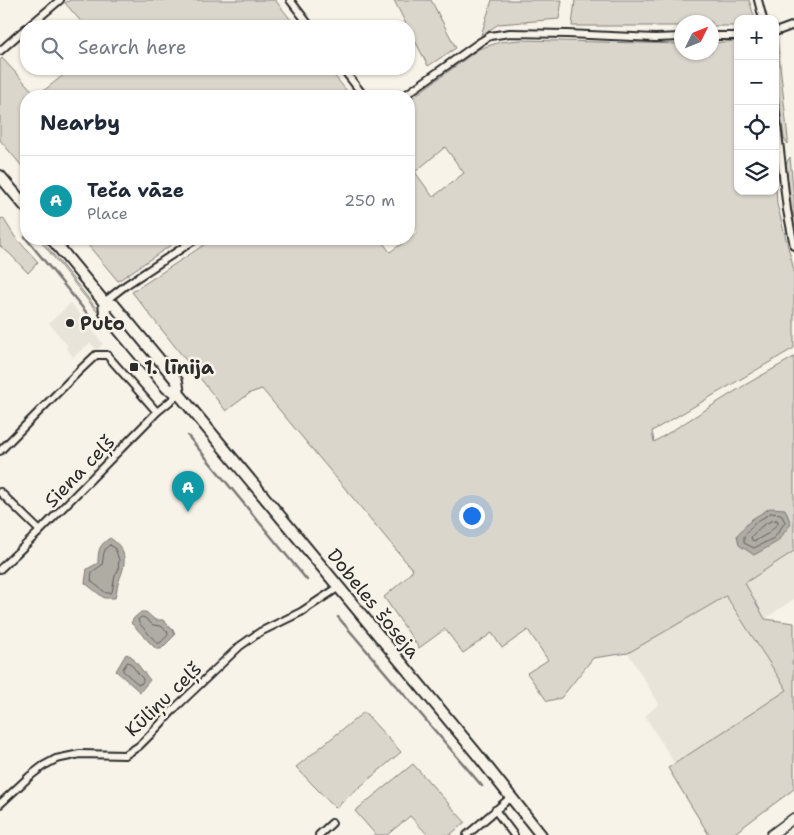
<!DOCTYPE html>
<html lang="en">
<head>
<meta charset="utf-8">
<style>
	body { margin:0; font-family:"Shantell Sans",sans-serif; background:#f2f2f3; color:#1f2937 }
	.controls { position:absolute; right:15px; top:15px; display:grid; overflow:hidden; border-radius:10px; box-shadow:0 1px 4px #0004 }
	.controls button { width:45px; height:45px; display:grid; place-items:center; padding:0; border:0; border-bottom:1px solid #e0e1e3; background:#fff; color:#1f2937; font:25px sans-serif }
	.compass { position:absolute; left:674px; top:15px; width:45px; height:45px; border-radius:50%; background:#fff; box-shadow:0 1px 4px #0004; rotate:47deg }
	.you { position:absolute; left:471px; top:515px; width:18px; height:18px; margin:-12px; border:4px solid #fff; border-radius:50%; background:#1a73e8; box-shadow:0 0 0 8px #1a73e833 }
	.badge { display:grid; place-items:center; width:32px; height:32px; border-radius:50%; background:#1a73e8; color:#fff; font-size:16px; font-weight:700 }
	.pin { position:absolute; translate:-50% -41px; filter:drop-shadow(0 1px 2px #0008) }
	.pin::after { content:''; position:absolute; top:26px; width:18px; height:15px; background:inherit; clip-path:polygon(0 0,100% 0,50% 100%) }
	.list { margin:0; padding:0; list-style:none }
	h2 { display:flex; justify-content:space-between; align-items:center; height:65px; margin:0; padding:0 20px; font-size:21px }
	h2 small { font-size:16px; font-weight:400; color:#747a83 }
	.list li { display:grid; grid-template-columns:32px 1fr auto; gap:15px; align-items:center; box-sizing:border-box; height:90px; padding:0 20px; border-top:1px solid #e0e1e3 }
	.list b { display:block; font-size:19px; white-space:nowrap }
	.list p { margin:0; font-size:16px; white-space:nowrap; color:#747a83 }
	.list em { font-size:16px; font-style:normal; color:#747a83 }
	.icon { flex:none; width:28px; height:28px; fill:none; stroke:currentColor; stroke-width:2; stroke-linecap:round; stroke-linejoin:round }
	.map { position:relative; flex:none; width:794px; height:835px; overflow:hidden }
	.search { position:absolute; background:#fff; box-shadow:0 1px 4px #0004; left:20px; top:20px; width:395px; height:55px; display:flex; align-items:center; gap:12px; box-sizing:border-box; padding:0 18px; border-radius:20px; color:#747a83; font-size:19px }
	.panel { position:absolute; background:#fff; box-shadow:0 1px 4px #0004; left:20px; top:90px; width:395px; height:155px; border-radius:20px }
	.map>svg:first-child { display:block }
	.built { fill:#e8e4da }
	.green { fill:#dad6cc; stroke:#82807c; fill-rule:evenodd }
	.water { fill:#afaca4; stroke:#7a7874 }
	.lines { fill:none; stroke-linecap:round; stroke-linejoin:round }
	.shore { stroke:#605f5b; stroke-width:1 }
	.stream { stroke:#7a7874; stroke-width:2.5 }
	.minor-casing { stroke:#2b2b2b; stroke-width:10 }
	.secondary-casing { stroke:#2b2b2b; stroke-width:12 }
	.primary-casing { stroke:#2b2b2b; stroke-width:14 }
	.minor { stroke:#f7f3e8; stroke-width:6 }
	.secondary { stroke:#f7f3e8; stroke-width:9 }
	.primary { stroke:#f7f3e8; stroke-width:10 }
	.poi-dot { fill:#2b2b2b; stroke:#f7f3e8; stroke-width:2 }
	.labels { text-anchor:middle; stroke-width:5; stroke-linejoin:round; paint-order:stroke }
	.poi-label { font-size:19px; font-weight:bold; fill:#2b2b2b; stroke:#f7f3e8; text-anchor:start }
	.street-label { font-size:19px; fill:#2b2b2b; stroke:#f7f3e8 }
</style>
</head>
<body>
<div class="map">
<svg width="794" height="835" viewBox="0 0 794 835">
	<rect width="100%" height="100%" fill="#f7f3e8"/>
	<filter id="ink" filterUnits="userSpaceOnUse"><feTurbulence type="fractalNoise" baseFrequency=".02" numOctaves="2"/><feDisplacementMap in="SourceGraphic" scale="10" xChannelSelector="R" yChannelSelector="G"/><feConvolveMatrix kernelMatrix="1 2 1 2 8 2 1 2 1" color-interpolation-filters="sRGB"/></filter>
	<g filter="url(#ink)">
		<!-- built -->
		<path class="built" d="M 71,303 L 103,344 L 97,350 L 90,343 L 73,357 L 66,348 L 68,346 L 49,323 Z
			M 794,551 L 794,599 L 765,619 L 744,583 Z
			M 725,596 L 787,690 L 675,764 L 645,716 L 659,704 L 628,653 Z"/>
		<!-- green -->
		<path class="green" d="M 70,0 L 275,0 L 296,26 L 85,26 L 65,3 Z
			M 394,0 L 431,0 L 456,48 L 428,66 L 409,29 L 409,26 L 407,26 Z
			M 492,0 L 562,0 L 559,19 L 499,24 L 481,35 Z
			M 575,0 L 749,0 L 755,19 L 738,19 L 738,26 L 712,26 L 712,22 L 682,22 L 681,26 L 572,26 Z
			M 777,37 L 788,139 L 788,144 L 784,139 L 775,71 L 775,38 Z
			M 520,40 L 681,44 L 682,52 L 712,52 L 712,43 L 738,41 L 738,191 L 775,191 L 775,168 L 777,204 L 794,270 L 794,348 L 652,431 L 654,442 L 745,385 L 794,357 L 794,551 L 745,583 L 765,619 L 794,623 L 794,659 L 792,663 L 794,666 L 794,789 L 732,835 L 709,835 L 668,768 L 787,690 L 726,596 L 628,653 L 593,658 L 561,698 L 547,701 L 527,673 L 548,660 L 528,630 L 502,648 L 492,633 L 463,653 L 445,629 L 419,648 L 384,597 L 405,579 L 413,570 L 262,389 L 250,393 L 226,411 L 132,292 L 213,239 L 380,239 L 390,252 L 417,233 L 409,208 L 409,100 L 479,49 L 500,42 ZM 445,147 L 464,173 L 433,197 L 415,172 Z
			M 2,58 L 37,96 L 26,96 L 26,171 L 0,140 L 0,60 Z
			M 71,69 L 329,69 L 351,96 L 250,96 L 249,95 L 247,96 L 37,96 Z
			M 790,157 L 794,199 L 794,228 L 788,188 L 786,164 Z
			M 3,218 L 15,237 L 38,262 L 28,273 L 10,254 L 0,246 L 0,219 Z
			M 39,239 L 41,239 L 108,323 L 106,323 Z
			M 83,239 L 180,239 L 118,281 Z
			M 364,712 L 401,752 L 335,808 L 296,767 Z
			M 413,764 L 465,822 L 450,835 L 428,835 L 410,816 L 387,835 L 376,835 L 355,811 Z"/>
		<!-- water -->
		<path class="water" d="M 770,508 L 785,509 L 791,524 L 777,542 L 754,555 L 739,545 L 737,535 L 752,519 Z
			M 110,538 C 126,548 127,561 120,578 C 117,584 117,592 115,598 L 104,598 L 85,583 L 87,569 L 98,563 C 98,550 99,545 110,538 Z
			M 141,612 L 146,612 L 155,620 L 163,620 L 173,630 L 175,635 L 161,649 L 156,649 L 131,623 L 134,618 Z
			M 126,654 L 131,656 L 150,680 L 140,692 L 116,671 Z"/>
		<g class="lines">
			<!-- shore -->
			<path class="shore" d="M 771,513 L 781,514 L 785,522 L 774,538 L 754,548 L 744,543 L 744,536 L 755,523 Z
				M 776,520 L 778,521 L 778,523 L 769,533 L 755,541 L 752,540 L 751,537 C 758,529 766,521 776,520 Z
				M 110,545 L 115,548 L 119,560 L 118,571 L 115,576 L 112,592 L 110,593 L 106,593 L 92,582 L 91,580 L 92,572 L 102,565 C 104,557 102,549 110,545 Z
				M 142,617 L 145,618 L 153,625 L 161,626 L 168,632 L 168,635 L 160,643 L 157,643 L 139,623 L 138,620 Z
				M 128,662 L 130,663 L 143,679 L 143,681 L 141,684 L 138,684 L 123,671 L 123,669 Z"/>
			<!-- stream -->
			<path class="stream" d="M 25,237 L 95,323
				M 188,436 L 307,580
				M 338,617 L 482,786"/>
			<defs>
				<path id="minor" d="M 290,0 L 310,26
					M 758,0 L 763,19
					M 29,26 L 60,0
					M 775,32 L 794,25
					M 712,36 L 738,36
					M 0,51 L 26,28
					M 343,69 L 364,96
					M 404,96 L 480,42 L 490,36 L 510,33 L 567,34 L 655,38 L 682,37
					M 775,107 L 787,210 L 794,246
					M 104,302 L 126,285 L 196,239
					M 0,451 L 79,371 L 96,355 L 107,355 L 157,412
					M 0,492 L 40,531
					M 0,569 L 40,531 L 157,412 L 179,394
					M 0,804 L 30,776 L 43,766 L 56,759 L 80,754 L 125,755 L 139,746 L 152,733 L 175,708 L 240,646 L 260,632 L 301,612 L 339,587
					M 495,810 L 514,835
					M 319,835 L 332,823
					M 467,835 L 511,797"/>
				<path id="secondary" d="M 771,835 L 794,818"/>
				<path id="primary" d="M 0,176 L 26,207
					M 52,239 L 104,302 L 114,305 L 177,381 L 179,394
					M 104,302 L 105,313 L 167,388 L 179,394 L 476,753 L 541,835"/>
			</defs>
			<!-- minor casing -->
			<use href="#minor" class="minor-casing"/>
			<!-- secondary casing -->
			<use href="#secondary" class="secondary-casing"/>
			<!-- primary casing -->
			<use href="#primary" class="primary-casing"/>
			<!-- minor -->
			<use href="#minor" class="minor"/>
			<!-- secondary -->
			<use href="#secondary" class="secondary"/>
			<!-- primary -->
			<use href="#primary" class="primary"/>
		</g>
	</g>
	<!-- markers -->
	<g class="poi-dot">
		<circle cx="70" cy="323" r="5"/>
		<rect x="129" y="362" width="10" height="10" rx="2.5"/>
	</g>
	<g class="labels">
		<!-- poi labels -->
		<g class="poi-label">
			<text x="80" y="330">Puto</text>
			<text x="144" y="374">1. līnija</text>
		</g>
		<!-- street labels -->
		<g class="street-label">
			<text transform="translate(79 471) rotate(-46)" y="7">Siena ceļš</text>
			<text transform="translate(374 603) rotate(51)" y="7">Dobeles šoseja</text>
			<text transform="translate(163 699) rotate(-44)" y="7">Kūliņu ceļš</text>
		</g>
	</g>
</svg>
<div class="controls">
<button>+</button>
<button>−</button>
<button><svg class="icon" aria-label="locate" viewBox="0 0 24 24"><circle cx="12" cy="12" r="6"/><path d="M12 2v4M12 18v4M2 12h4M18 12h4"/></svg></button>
<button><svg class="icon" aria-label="layers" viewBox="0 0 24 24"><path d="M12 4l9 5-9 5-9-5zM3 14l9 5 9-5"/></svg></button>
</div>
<svg class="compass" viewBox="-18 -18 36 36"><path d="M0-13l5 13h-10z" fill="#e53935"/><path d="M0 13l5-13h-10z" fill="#747a83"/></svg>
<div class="you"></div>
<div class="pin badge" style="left:188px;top:512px;background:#0f9aa8">A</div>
<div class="search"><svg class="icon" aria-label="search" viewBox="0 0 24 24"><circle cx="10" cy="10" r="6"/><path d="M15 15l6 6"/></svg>Search here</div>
<section class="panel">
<h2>Nearby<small></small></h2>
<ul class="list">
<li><span class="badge" style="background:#0f9aa8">A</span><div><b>Teča vāze</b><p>Place</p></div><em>250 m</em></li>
</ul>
</section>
</div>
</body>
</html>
